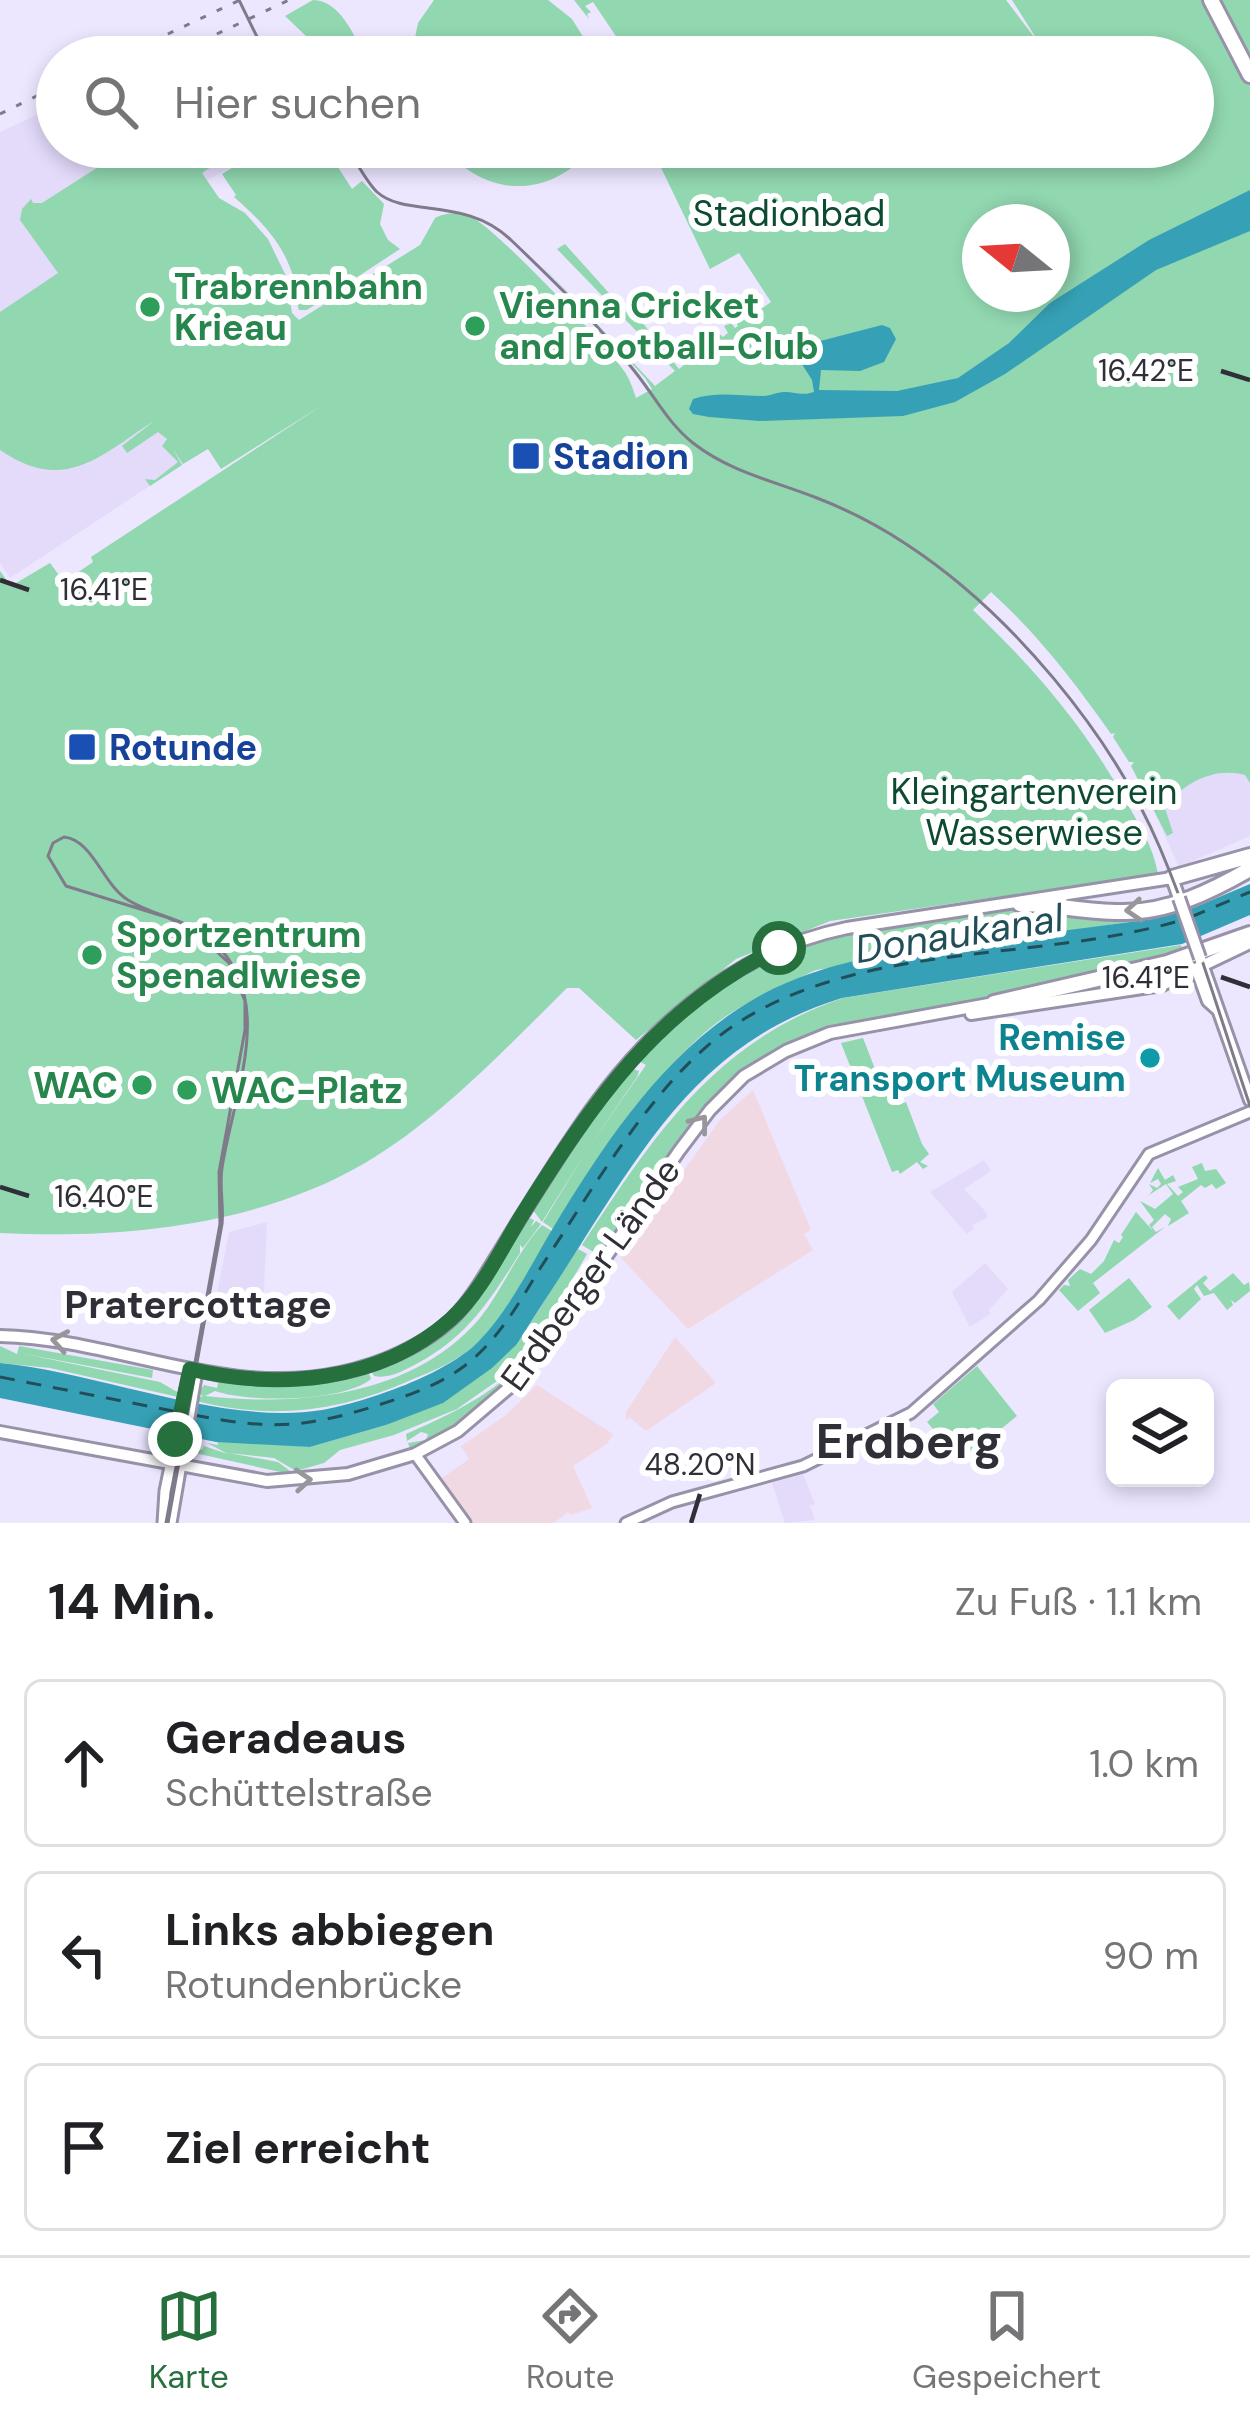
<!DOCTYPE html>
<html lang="de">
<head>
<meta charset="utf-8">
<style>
	body { margin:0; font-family:"DM Sans",sans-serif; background:#f6f6f6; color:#202124 }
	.controls { position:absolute; right:36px; bottom:36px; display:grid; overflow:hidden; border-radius:18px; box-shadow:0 6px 18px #0003 }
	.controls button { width:108px; height:108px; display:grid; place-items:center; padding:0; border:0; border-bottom:3px solid #e0e0e0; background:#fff; color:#202124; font:60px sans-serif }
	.compass { position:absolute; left:962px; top:204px; width:108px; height:108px; border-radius:50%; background:#fff; box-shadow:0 6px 18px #0003; rotate:288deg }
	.stop { position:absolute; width:36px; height:36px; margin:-27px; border:9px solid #26703e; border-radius:50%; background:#fff }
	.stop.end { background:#26703e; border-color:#fff; box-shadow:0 3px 12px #0008 }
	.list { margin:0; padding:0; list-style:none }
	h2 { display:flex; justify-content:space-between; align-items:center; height:156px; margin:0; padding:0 48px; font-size:51px }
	h2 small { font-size:39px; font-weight:400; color:#757577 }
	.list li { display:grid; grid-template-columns:78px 1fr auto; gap:36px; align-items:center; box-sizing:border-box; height:168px; margin:0 24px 24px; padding:0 24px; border:3px solid #e0e0e0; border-radius:18px }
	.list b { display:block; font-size:45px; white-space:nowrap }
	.list p { margin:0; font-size:39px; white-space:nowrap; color:#757577 }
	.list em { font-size:39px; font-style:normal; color:#757577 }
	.icon { flex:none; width:66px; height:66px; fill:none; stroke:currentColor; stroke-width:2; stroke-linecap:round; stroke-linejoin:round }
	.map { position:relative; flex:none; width:1250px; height:1523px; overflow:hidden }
	.search { position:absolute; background:#fff; box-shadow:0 6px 18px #0003; left:36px; right:36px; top:36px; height:132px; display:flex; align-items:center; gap:30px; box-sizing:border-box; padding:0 42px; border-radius:66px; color:#757577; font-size:45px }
	.sheet { height:732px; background:#fff }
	nav { display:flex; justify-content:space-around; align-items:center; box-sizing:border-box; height:168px; border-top:3px solid #e0e0e0; background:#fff; font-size:33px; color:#757577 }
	nav a { display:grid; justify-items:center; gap:6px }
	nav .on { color:#26703e }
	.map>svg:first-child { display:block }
	.built { fill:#e4dbfb }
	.industrial { fill:#f1d9e3 }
	.green { fill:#91d7b0; fill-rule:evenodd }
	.water { fill:#36a1b6 }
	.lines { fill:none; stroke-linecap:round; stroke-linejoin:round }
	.ferry { stroke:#214e58; stroke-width:3; stroke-dasharray:15 12; stroke-linecap:butt }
	.secondary-casing { stroke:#9892a9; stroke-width:15 }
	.primary-casing { stroke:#9892a9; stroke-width:16 }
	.highway-casing { stroke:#9892a9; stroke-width:20 }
	.secondary { stroke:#fff; stroke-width:9 }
	.primary { stroke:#fff; stroke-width:10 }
	.highway { stroke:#fff; stroke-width:14 }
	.tram { stroke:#7f7b8b; stroke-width:3 }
	.rail { stroke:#7f7b8b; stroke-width:3; stroke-dasharray:6 12; stroke-linecap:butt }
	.primary-bridge-casing { stroke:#9892a9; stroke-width:16; stroke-linecap:butt }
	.primary-bridge { stroke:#fff; stroke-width:10 }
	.oneway { stroke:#98969b }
	.route { stroke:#26703e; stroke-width:15 }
	.ticks { fill:none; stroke:#302e37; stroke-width:4.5 }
	.leisure-dot { fill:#2e9e5b; stroke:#fff; stroke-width:4.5 }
	.transit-dot { fill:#1a4fb4; stroke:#fff; stroke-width:4.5 }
	.culture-dot { fill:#0f9aa8; stroke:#fff; stroke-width:4.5 }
	.labels { text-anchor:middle; stroke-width:12; stroke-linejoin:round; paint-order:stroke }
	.park-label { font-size:36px; fill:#0c4b30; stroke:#fff }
	.leisure-label { font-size:36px; font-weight:bold; fill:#27864d; stroke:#fff; text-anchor:start }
	.transit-label { font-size:36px; font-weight:bold; fill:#164399; stroke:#fff; text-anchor:start }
	.culture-label { font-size:36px; font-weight:bold; fill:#0d838f; stroke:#fff; text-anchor:end }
	.street-label { font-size:36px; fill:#302e37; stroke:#fff }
	.water-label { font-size:39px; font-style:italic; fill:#214e58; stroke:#fff }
	.neighbourhood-label { font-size:39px; font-weight:bold; fill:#302e37; stroke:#fff }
	.district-label { font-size:48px; font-weight:bold; fill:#302e37; stroke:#fff }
	.ticks-label { font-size:30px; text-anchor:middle; fill:#302e37; stroke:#fff; stroke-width:12; stroke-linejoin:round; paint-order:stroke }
</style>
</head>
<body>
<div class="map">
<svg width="1250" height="1523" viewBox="0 0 1250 1523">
	<rect width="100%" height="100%" fill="#ece6ff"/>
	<!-- built -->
	<path class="built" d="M 57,105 L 57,147 L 281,147 L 269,155 L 265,148 L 152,211 L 0,314 L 0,132 Z
		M 154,421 L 183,464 L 10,578 L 0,563 L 0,448 L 117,445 Z
		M 1250,756 L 1250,836 L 1179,867 L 1148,798 Z
		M 984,1160 L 991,1171 L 964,1189 L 987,1213 L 987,1218 L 972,1225 L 974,1229 L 967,1234 L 930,1192 Z
		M 267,1222 L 263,1310 L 214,1310 L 229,1232 Z
		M 985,1263 L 1008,1289 L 989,1310 L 991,1314 L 970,1327 L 952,1292 Z
		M 803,1474 L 815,1504 L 810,1506 L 815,1520 L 785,1523 L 772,1483 Z"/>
	<!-- industrial -->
	<path class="industrial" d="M 753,1090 L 811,1230 L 804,1234 L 813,1250 L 688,1329 L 621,1258 L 720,1120 Z
		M 675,1337 L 716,1383 L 646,1431 L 629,1417 L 626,1421 L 626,1412 Z
		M 537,1385 L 613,1434 L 607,1444 L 573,1466 L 592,1508 L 571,1515 L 568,1512 L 554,1523 L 470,1523 L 439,1480 L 469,1459 L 461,1446 L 506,1415 Z"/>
	<!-- green -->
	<path class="green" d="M 313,0 C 341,1 353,35 366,57 L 328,57 L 285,16 Z
		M 434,0 L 548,0 L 572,19 L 595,56 L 411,57 L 418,23 Z
		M 574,0 L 1006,0 L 1041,46 L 1012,0 L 1250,0 L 1250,783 L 1245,775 C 1213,767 1188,782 1164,805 L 1173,833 L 1167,836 L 1131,766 L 1134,762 L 1129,762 L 1113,737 L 1115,733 L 1111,734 C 1077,685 1037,633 991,592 L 973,610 C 1033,667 1084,726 1124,798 C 1138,823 1153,845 1158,874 L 830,921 L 736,959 L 636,1040 L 579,988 L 567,988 C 505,1049 440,1119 365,1163 C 257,1226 122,1239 0,1233 L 0,571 L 11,586 L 50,563 L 64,582 L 93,562 L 91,557 L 324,404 L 221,469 L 208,449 L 183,464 L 173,449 L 182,465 L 150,486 L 145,479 L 155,480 L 178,462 L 162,446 L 167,439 L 158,432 L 127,453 L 122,446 L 154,421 C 98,457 65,494 0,450 L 0,312 L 58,273 L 20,220 L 22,209 L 31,199 L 33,203 L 42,203 L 106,162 L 123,158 L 140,147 L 206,147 L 214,165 L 202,173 L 219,198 L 245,213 L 268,239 L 286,276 L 292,313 L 299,320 L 420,245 L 435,218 C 447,212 458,212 471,217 C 495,227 607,346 625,372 C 630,380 633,389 636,398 L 652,389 L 645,378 L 540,263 L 655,386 L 675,371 L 557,249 L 565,244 L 626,312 L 642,322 L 679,369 L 685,364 L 682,355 L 716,331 L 723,337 L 728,333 L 724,326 L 731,323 L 735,328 L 738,326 L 736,321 L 751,308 L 758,312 L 754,305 L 759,303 L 760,310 L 771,302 L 739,253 L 710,269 L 651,147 L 973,147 L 982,161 L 1003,147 L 1193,147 L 1193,57 L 630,57 L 593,2 L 585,6 L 591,12 L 587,14 L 589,19 ZM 980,222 L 1052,222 L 1052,294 L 980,294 Z
		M 265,147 L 270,154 L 281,147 L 325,147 L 352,189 L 362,181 L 384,204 L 380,224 L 388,240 L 400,249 L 307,310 L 299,310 C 295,298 296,285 292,273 C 281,240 259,219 234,197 L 236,195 L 222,174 Z
		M 443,147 L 593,147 C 556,194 491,204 443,147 Z
		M 1027,908 L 1115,919 L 1172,911 L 1174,915 L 816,970 C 777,988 735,1005 702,1035 C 643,1089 594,1160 553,1229 L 543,1222 L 586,1152 L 542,1222 L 532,1209 L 586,1126 L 630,1068 L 639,1071 L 637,1077 L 587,1150 L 646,1065 L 637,1060 C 754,930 867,930 1027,908 Z
		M 1181,945 L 1184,954 L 1048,989 L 832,1028 L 774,1051 L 713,1100 L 600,1256 L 582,1245 C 653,1137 715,1041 843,998 Z
		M 863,1038 L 882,1087 L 892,1083 L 901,1104 L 906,1102 L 922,1144 L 929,1154 L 920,1162 L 928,1166 L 923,1169 L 917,1162 L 900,1174 L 898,1170 L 892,1172 L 841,1043 Z
		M 1202,1163 L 1205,1171 L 1216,1169 L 1226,1183 L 1216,1189 L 1212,1184 L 1205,1188 L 1201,1185 L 1181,1201 L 1189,1213 L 1168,1226 L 1171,1219 L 1165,1214 L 1152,1227 L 1156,1232 L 1165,1227 L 1093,1283 L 1100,1293 L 1078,1311 L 1059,1290 L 1064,1285 L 1070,1286 L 1068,1280 L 1080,1269 L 1091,1274 L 1104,1261 L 1114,1240 L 1119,1243 L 1123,1237 L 1121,1235 L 1136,1212 L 1154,1232 L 1149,1225 L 1154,1220 L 1140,1201 L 1155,1209 L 1173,1194 L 1166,1184 L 1149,1195 L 1153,1190 L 1149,1184 L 1157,1188 L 1161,1184 L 1158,1179 L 1150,1183 L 1158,1168 L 1165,1180 L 1173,1175 L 1176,1181 L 1167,1184 L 1178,1196 L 1183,1192 L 1178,1187 L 1198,1179 L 1192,1167 Z
		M 527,1217 L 534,1220 L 531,1227 L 536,1221 L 541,1224 L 523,1248 L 520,1245 L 520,1253 C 491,1299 467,1337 418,1363 C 403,1371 389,1379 374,1376 L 371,1370 L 431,1340 Z
		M 542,1225 L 552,1231 C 529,1269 509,1316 475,1345 C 457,1361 433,1371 411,1380 C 340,1412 271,1420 196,1401 L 197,1396 L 203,1397 L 199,1392 L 204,1385 L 217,1388 L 218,1383 L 206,1380 C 261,1390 310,1386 363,1371 L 368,1371 L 371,1379 C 343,1402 250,1403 215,1391 L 205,1396 C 299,1407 414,1396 480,1318 C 503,1289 517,1252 542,1225 Z
		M 578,1249 L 587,1254 L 544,1329 L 507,1374 L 457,1409 L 394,1435 L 340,1450 L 324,1463 L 296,1471 L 274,1458 L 229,1453 L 278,1462 L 290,1471 L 285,1473 L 190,1452 L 191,1449 L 202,1450 L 204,1446 L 228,1454 L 207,1443 L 218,1445 L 217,1440 L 310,1447 L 386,1425 L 517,1344 Z
		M 594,1265 L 519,1376 L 454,1428 L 410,1449 L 408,1443 L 426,1440 L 428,1434 L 421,1432 L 407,1441 L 406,1434 C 456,1412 506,1389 539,1342 C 557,1315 567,1285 594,1265 Z
		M 1233,1273 L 1244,1285 L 1249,1282 L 1250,1291 L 1235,1303 L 1231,1300 L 1233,1305 L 1227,1310 L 1214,1293 L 1204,1296 L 1197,1285 L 1194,1289 L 1201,1299 L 1179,1320 L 1167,1306 L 1205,1275 L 1208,1278 L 1203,1283 L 1210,1291 Z
		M 1129,1278 L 1152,1307 L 1134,1320 L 1105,1333 L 1089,1310 Z
		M 0,1346 L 17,1354 L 19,1346 L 153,1370 L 152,1378 L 20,1353 L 160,1382 L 179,1393 L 178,1397 L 50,1368 L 0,1363 Z
		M 977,1366 L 1017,1416 L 960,1462 L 940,1437 L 941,1434 L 938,1435 L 927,1422 L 939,1412 L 933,1404 Z"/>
	<!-- water -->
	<path class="water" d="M 1250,190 L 1250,231 L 1156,270 L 1005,374 L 955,402 L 903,416 L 760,421 L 709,417 L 693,414 L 689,409 L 693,399 C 717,391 739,396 763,396 C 770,396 777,392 784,392 C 796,392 801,396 814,392 L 812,380 L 798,358 L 801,346 L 882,325 L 890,328 L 896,339 L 884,362 L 860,371 L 821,370 L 819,390 L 897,391 L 958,378 L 1009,343 L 1050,303 L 1149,240 Z
		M 1250,884 L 1250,915 L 1182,944 L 842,998 C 709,1039 652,1133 581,1244 C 560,1278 538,1310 517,1344 L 492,1368 L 443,1403 L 386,1425 L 310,1447 L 216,1442 L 0,1398 L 0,1363 C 102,1373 224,1426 322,1410 C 367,1402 447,1374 479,1341 C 510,1309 530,1266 553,1228 C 600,1150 656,1065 732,1013 C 805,962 888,953 973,942 C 1033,935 1093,927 1153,919 L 1193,908 Z"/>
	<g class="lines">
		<!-- ferry -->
		<path class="ferry" d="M 1191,917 L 1250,892
			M 0,1377 L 178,1412
			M 194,1415 C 266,1429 301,1429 372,1407 C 404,1397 436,1387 463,1367 C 499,1340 518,1304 541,1267 C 593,1189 655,1079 733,1026 C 862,940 1037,963 1182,920"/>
		<defs>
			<path id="secondary" d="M 415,1454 L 465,1523
				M 163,1523 L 165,1491 L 190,1369
				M 171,1523 L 197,1371
				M 626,1523 L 672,1502 L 803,1466 L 911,1413 L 1039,1300 L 1091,1240 L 1149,1154 L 1250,1112"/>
			<path id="primary" d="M 1201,961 L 1250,1100
				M 1202,965 L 1198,973 L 1208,1001 L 1218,1010
				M 971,1014 L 1162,985 L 1250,943
				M 0,1336 C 119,1339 221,1398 340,1373 C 379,1365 424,1346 453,1318 C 472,1299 486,1273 500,1251 C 524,1212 548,1173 573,1136 C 638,1037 728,952 847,928 L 1172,878 L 1179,898
				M 0,1432 L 267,1481 L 348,1474 L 415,1454 L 458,1431 L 525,1374 L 679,1151 L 710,1110 L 744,1076 L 786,1051 L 830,1033 L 994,1003"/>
			<path id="highway" d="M 1211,0 L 1250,75
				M 1172,878 L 1250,856
				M 1020,904 C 1055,904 1089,913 1124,912 C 1169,912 1212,891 1250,869
				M 994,1003 L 1167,963 L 1250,934"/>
		</defs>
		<!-- secondary casing -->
		<use href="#secondary" class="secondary-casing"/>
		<!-- primary casing -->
		<use href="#primary" class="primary-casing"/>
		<!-- highway casing -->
		<use href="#highway" class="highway-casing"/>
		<!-- secondary -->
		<use href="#secondary" class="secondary"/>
		<!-- primary -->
		<use href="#primary" class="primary"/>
		<!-- highway -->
		<use href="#highway" class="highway"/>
		<!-- tram -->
		<path class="tram" d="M 239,0 L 258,39 L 274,57
			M 347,147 C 356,161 365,180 377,192 C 406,218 465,196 511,240 C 555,282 599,325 636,373 C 655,397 668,423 693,443 C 730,472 774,481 817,498 C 848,510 879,526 906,544 C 1010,612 1111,733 1160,848 C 1195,931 1221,1020 1250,1106
			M 166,1523 L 220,1224 L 219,1172 L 245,1030 L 245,1001 L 229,963 L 192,929 L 166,917 L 66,886 L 48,856 L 53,843 L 64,837 C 93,840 103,885 128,900 C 155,917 186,918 211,940 C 279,998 233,1094 222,1168 C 219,1187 224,1205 222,1224 L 168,1523"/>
		<!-- rail -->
		<path class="rail" d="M 119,57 L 240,0
			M 168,57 L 289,0
			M 0,114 L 57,86"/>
		<defs>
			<path id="primary-bridge" d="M 1179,898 L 1200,958"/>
		</defs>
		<!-- primary-bridge casing -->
		<use href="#primary-bridge" class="primary-bridge-casing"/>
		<!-- primary-bridge -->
		<use href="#primary-bridge" class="primary-bridge"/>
	</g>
	<!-- one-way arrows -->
	<defs><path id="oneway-chevron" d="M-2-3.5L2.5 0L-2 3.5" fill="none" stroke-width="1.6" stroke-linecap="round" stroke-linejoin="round" transform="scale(3)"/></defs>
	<g class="oneway">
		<use href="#oneway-chevron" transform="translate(1134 910) rotate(176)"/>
		<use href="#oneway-chevron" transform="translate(700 1123) rotate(-52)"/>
		<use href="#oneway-chevron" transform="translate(60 1341) rotate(-170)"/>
		<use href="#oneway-chevron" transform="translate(303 1480) rotate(-4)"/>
	</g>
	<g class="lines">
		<!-- route -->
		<path class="route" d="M 175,1439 L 190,1369 C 277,1390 379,1383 450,1320 C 481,1293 501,1249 522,1215 C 593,1102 656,1008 779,948"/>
	</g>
	<!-- ticks -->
	<path class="ticks" d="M 1221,371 L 1250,380M 0,580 L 29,590M 1221,977 L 1250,987M 0,1187 L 29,1196M 691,1523 L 700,1494"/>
	<!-- markers -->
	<g class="leisure-dot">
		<circle cx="150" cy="307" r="12"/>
		<circle cx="475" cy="326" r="12"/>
		<circle cx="92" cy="955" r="12"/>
		<circle cx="142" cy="1085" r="12"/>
		<circle cx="187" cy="1090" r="12"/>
	</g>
	<g class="transit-dot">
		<rect x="511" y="441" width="30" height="30" rx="6"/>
		<rect x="67" y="732" width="30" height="30" rx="6"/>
	</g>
	<circle class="culture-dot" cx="1150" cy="1058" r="12"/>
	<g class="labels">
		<!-- park labels -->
		<g class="park-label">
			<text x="789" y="226">Stadionbad</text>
			<text x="1034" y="804">Kleingartenverein<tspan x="1034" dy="41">Wasserwiese</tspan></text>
		</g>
		<!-- leisure labels -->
		<g class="leisure-label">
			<text x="174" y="299">Trabrennbahn<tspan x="174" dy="41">Krieau</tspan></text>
			<text x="499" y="318">Vienna Cricket<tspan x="499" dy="41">and Football-Club</tspan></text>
			<text x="116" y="947">Sportzentrum<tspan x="116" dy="41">Spenadlwiese</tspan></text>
			<text x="118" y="1098" text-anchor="end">WAC</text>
			<text x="211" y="1103">WAC-Platz</text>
		</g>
		<!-- transit labels -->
		<g class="transit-label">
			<text x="553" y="469">Stadion</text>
			<text x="109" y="760">Rotunde</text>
		</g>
		<!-- culture labels -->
		<g class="culture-label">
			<text x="1126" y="1050">Remise<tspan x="1126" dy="41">Transport Museum</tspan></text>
		</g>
		<!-- street labels -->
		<g class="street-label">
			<text transform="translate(590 1274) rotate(-54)" y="13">Erdberger Lände</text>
		</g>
		<!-- water labels -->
		<g class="water-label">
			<text transform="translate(959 933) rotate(-9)" y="14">Donaukanal</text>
		</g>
		<!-- neighbourhood labels -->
		<g class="neighbourhood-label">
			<text x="198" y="1318">Pratercottage</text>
		</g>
		<!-- district labels -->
		<g class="district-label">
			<text x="909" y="1458">Erdberg</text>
		</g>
	</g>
	<g class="ticks-label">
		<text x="1146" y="381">16.42°E</text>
		<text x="104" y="600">16.41°E</text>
		<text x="1146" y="988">16.41°E</text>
		<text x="104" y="1207">16.40°E</text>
		<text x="700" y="1475">48.20°N</text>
	</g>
</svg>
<div class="controls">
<button><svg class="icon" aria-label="layers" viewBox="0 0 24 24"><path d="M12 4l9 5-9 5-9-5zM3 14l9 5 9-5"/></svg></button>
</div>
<svg class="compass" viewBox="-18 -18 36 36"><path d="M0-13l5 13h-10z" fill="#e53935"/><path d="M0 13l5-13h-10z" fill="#757577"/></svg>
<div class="stop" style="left:779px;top:948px"></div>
<div class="stop end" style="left:175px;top:1439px"></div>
<div class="search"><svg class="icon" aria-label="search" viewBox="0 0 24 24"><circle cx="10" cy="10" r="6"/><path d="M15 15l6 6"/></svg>Hier suchen</div>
</div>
<section class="sheet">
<h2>14 Min.<small>Zu Fuß · 1.1 km</small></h2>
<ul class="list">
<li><svg class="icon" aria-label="ahead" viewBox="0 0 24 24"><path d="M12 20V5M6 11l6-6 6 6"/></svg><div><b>Geradeaus</b><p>Schüttelstraße</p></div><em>1.0 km</em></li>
<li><svg class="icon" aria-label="left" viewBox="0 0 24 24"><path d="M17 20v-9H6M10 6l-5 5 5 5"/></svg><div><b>Links abbiegen</b><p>Rotundenbrücke</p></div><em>90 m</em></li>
<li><svg class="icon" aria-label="arrive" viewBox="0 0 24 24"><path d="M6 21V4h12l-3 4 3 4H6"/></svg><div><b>Ziel erreicht</b></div></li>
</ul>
</section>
<nav>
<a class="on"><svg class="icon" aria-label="map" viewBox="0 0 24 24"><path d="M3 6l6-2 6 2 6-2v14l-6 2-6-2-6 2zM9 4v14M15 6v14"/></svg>Karte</a>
<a><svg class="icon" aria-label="directions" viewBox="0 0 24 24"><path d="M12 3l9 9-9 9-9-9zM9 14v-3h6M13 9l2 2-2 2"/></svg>Route</a>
<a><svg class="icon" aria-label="saved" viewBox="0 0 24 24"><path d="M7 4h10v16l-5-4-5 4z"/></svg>Gespeichert</a>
</nav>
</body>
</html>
